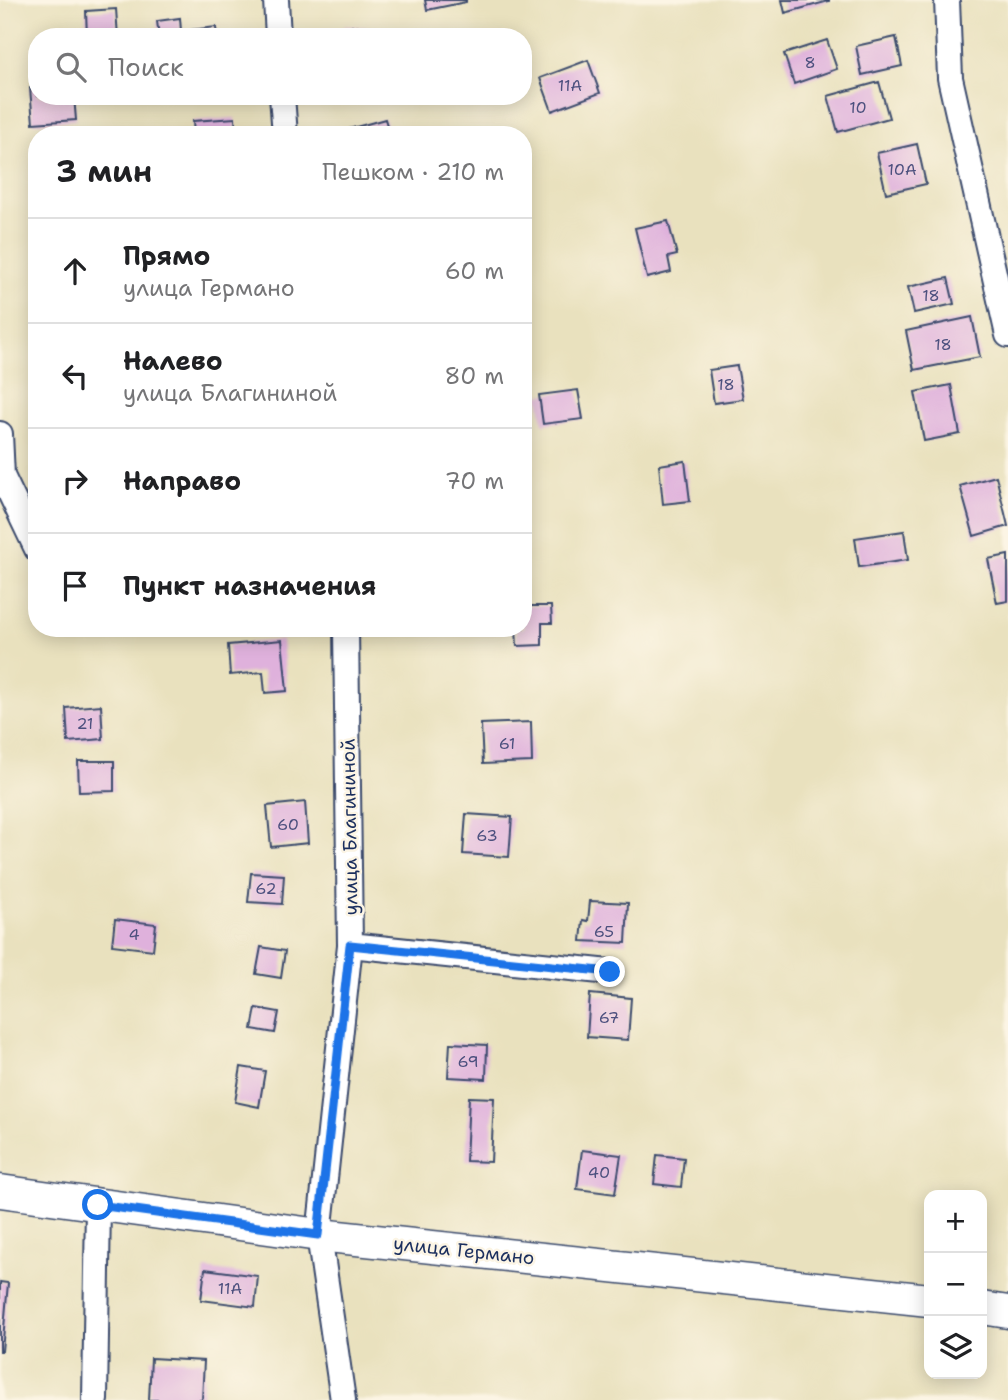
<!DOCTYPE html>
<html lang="ru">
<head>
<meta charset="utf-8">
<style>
	body { margin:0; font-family:"Shantell Sans",sans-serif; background:#f6f6f6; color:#202124 }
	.controls { position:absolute; right:21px; bottom:21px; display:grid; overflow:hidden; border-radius:14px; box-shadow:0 4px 18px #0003 }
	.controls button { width:63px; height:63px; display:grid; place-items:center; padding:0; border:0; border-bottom:2px solid #e0e0e0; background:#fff; color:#202124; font:35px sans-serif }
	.stop { position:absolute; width:21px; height:21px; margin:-16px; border:5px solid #1a73e8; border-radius:50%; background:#fff }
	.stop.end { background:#1a73e8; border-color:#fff; box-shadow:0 2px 7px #0008 }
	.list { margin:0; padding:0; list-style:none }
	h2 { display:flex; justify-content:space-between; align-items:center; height:91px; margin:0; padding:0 28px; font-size:30px }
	h2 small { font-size:23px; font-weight:400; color:#757577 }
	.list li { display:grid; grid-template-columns:46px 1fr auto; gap:21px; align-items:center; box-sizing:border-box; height:105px; padding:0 28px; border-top:2px solid #e0e0e0 }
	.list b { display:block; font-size:26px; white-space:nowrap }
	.list p { margin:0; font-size:23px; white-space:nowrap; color:#757577 }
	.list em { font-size:23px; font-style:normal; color:#757577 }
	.icon { flex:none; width:38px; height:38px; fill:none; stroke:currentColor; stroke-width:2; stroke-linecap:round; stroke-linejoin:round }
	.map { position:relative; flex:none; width:1008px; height:1400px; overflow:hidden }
	.search { position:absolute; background:#fff; box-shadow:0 4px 18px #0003; left:28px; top:28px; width:504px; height:77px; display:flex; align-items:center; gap:18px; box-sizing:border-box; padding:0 24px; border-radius:28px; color:#757577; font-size:26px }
	.panel { position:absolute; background:#fff; box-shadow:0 4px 18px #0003; left:28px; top:126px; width:504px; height:511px; border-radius:28px }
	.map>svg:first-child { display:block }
	.building { fill:#dfb1dc }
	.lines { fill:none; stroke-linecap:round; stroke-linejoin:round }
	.minor-casing { stroke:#3a4a6c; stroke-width:28 }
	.major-casing { stroke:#3a4a6c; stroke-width:35 }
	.minor { stroke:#fff; stroke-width:24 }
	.major { stroke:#fff; stroke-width:32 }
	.route { stroke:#1a73e8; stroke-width:9 }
	.labels { text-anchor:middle; stroke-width:5; stroke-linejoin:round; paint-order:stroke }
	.number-label { font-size:16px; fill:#4c507e }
	.street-label { font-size:19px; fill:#1b2f5e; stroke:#fcf5e5 }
</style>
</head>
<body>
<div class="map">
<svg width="1008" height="1400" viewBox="0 0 1008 1400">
	<rect width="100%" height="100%" fill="#fcf5e5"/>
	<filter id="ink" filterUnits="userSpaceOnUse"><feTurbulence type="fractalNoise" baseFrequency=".0143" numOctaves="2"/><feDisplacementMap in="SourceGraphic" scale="14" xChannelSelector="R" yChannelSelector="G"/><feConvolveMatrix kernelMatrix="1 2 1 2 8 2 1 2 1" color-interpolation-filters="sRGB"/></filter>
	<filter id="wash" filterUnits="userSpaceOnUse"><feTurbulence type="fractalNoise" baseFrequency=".00686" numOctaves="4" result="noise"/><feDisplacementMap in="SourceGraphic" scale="28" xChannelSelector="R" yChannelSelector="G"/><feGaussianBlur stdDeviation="1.57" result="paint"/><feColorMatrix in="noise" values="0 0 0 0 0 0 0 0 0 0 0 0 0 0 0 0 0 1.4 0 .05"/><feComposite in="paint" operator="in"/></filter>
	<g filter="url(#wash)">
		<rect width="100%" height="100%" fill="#e9e1be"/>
		<g id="blocks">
			<!-- building -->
			<path class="building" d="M 425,0 L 466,0 L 466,2 L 427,10 Z
				M 782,0 L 829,0 L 829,1 L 785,13 Z
				M 116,9 L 118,37 L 87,37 L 86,11 Z
				M 180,18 L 181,31 L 216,27 L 217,37 L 159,37 L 157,21 Z
				M 344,26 L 387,28 L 387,37 L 344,37 Z
				M 896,37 L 902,66 L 862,75 L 856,46 Z
				M 827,40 L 837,69 L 794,84 L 784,54 Z
				M 588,60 L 600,93 L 552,111 L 540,78 Z
				M 879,82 L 889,118 L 838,132 L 828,96 Z
				M 30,88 L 37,88 L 37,96 L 74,96 L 76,120 L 33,123 Z
				M 235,118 L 236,135 L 194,135 L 193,121 Z
				M 385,119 L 390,135 L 351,135 L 349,129 Z
				M 917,144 L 926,184 L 886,193 L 877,153 Z
				M 668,221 L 677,255 L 668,257 L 671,272 L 647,278 L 635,228 Z
				M 948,278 L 954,304 L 914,313 L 908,287 Z
				M 972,317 L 980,357 L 914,370 L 906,331 Z
				M 737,366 L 743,399 L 714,403 L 709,370 Z
				M 951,385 L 960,434 L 924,441 L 915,392 Z
				M 578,390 L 583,419 L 543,424 L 539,395 Z
				M 685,461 L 690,501 L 663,504 L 659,465 Z
				M 996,476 L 1008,526 L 974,536 L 960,486 Z
				M 904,531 L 908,560 L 859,567 L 855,538 Z
				M 1008,555 L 1008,601 L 997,603 L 988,559 Z
				M 523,606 L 551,606 L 552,623 L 542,623 L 542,645 L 517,646 L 516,628 L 523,628 Z
				M 282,640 L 287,691 L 265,693 L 263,672 L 230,675 L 228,645 Z
				M 101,705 L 103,739 L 68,742 L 66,708 Z
				M 531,722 L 532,762 L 483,764 L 481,724 Z
				M 78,761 L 114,761 L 114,791 L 79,792 Z
				M 305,802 L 308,843 L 271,847 L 267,806 Z
				M 466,814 L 512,817 L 509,857 L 463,854 Z
				M 251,873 L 284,875 L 282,904 L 248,902 Z
				M 590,901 L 628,903 L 626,943 L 581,941 L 583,920 L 588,921 Z
				M 115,919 L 156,924 L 153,950 L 112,945 Z
				M 261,947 L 285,951 L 281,978 L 256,974 Z
				M 590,994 L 631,998 L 628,1040 L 587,1037 Z
				M 256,1008 L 279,1012 L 275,1033 L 252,1029 Z
				M 450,1043 L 487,1045 L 486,1079 L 448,1077 Z
				M 241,1067 L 265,1071 L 259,1107 L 235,1102 Z
				M 469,1097 L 494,1098 L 491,1162 L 466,1161 Z
				M 582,1150 L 621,1155 L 615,1194 L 577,1189 Z
				M 657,1155 L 684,1158 L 681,1187 L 654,1184 Z
				M 205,1269 L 258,1276 L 255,1307 L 201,1300 Z
				M 0,1282 L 8,1283 L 2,1351 L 0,1351 Z
				M 151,1358 L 204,1361 L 202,1400 L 149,1400 Z"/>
		</g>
	</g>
	<g filter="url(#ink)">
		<use href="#blocks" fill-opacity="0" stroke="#3a4a6c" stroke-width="2"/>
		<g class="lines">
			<defs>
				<path id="minor" d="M 276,0 L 278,37
					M 947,0 L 950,78 L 1008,335
					M 282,96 L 285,135
					M 0,434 L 2,476 L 37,549
					M 350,945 L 610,972
					M 95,1400 L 98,1205
					M 343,1400 L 319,1235 L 350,945 L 346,628"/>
				<path id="major" d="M 0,1191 L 319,1235 L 929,1300
					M 982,1308 L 1008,1312"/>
			</defs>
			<!-- minor casing -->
			<use href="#minor" class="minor-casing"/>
			<!-- major casing -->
			<use href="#major" class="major-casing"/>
			<!-- minor -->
			<use href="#minor" class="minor"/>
			<!-- major -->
			<use href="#major" class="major"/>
		</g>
	</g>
	<g class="lines" filter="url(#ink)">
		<!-- route -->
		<path class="route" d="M 98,1205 L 318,1235 L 350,945 L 610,972"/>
	</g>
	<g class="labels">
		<!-- number labels -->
		<g class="number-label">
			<text x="810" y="68">8</text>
			<text x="570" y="91">11А</text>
			<text x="858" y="113">10</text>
			<text x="902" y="175">10А</text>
			<text x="931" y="301">18</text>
			<text x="943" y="350">18</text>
			<text x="726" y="390">18</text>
			<text x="85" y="729">21</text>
			<text x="507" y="749">61</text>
			<text x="288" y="830">60</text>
			<text x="487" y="841">63</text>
			<text x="266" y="894">62</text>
			<text x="604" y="937">65</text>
			<text x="134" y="940">4</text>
			<text x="609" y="1023">67</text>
			<text x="468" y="1067">69</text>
			<text x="599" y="1178">40</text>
			<text x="230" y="1294">11А</text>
		</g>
		<!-- street labels -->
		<g class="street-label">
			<text transform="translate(349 827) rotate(-91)" y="7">улица Благининой</text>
			<text transform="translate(464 1250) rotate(6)" y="7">улица Германо</text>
		</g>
	</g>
</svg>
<div class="controls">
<button>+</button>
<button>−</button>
<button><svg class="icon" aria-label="layers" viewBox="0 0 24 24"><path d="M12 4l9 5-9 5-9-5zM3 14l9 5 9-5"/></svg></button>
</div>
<div class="stop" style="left:98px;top:1205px"></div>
<div class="stop end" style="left:610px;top:972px"></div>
<div class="search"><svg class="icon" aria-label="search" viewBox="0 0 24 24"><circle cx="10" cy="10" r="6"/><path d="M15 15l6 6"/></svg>Поиск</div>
<section class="panel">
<h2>3 мин<small>Пешком · 210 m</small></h2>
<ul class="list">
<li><svg class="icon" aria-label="ahead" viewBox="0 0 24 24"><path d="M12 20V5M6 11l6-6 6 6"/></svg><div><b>Прямо</b><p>улица Германо</p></div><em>60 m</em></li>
<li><svg class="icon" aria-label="left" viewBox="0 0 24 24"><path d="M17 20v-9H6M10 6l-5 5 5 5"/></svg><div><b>Налево</b><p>улица Благининой</p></div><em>80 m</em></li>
<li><svg class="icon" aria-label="right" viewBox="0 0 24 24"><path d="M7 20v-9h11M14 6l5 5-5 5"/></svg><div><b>Направо</b></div><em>70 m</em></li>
<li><svg class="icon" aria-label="arrive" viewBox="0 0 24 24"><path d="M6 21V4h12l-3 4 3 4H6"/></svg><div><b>Пункт назначения</b></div></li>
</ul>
</section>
</div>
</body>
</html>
